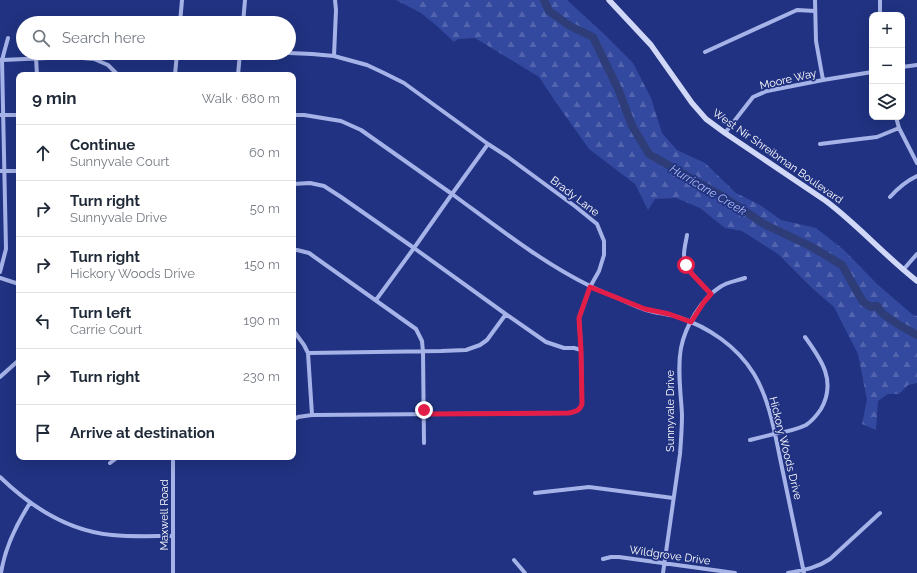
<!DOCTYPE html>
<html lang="en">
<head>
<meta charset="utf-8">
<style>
	body { margin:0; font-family:Raleway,sans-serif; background:#f2f2f3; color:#1f2937 }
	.controls { position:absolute; right:12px; top:12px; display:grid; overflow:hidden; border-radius:8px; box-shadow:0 4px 16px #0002 }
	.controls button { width:36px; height:36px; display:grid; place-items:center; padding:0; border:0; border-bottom:1px solid #e0e1e3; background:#fff; color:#1f2937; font:20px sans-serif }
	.stop { position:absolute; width:12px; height:12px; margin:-9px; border:3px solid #e11d48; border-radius:50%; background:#fff }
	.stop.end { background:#e11d48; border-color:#fff; box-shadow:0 1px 4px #0008 }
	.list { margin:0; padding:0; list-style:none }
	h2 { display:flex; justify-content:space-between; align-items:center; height:52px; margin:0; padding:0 16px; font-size:17px }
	h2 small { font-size:13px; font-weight:400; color:#747a83 }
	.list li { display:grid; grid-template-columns:26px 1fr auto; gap:12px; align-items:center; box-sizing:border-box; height:56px; padding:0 16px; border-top:1px solid #e0e1e3 }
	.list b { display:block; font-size:15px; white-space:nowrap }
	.list p { margin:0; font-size:13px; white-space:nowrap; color:#747a83 }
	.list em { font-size:13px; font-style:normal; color:#747a83 }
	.icon { flex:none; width:22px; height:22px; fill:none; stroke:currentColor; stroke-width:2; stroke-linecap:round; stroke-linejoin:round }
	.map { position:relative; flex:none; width:917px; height:573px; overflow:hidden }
	.search { position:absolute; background:#fff; box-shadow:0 4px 16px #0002; left:16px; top:16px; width:280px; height:44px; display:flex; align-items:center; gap:10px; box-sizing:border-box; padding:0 14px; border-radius:22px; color:#747a83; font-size:15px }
	.panel { position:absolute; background:#fff; box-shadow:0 4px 16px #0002; left:16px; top:72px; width:280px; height:388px; border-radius:8px }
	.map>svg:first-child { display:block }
	.forest { fill:url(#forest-firs) }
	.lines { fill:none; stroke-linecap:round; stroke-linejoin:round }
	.river { stroke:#2e3c77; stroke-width:8 }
	.minor { stroke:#a6b3e8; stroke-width:4 }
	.secondary { stroke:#d0d7f7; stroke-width:5.5 }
	.route { stroke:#e11d48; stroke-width:5 }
	.labels { text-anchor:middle; stroke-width:3.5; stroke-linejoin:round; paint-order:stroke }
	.street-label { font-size:11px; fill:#fff; stroke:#203281 }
	.water-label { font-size:12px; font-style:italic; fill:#b1bef0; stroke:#203281 }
</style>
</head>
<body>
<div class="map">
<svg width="917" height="573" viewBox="0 0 917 573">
	<defs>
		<pattern id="forest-firs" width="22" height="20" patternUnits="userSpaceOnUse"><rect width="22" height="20" fill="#33499f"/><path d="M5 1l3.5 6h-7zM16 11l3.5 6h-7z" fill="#5264ad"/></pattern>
	</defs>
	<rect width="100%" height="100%" fill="#203281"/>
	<!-- forest -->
	<path class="forest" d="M 396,0 L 567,0 L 604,34 L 633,63 L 651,98 L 662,133 L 677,150 L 705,163 L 736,193 L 760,205 L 781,220 L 816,228 L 844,250 L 877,284 L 913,315 L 917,316 L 917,383 L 908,385 L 899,394 L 888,394 L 878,401 L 876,430 L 862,424 L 867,400 L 858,354 L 834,307 L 813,289 L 778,254 L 742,231 L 725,228 L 700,208 L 676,198 L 655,199 L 648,210 L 635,184 L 589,149 L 555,101 L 539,77 L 475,38 L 458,39 L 454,42 L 437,26 L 421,13 Z"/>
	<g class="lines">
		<!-- river -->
		<path class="river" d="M 544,0 L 549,11 L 570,26 L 593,37 L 619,91 L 632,126 L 649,154 L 727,199 L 764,224 L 812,247 L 842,265 L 863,302 L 871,307 L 877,306 L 883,314 L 899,325 L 917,335"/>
		<!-- minor -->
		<path class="minor" d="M 815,0 L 816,41 L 823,80
			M 880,15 L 880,0
			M 180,23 L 182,0
			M 243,23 L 245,0
			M 705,52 L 797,10 L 815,11
			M 289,53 L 312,54 L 334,56
			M 36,58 L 37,75
			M 0,60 L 2,60 L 8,38
			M 902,67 L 917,65
			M 175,75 L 177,53
			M 238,75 L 240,53
			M 0,115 L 19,115
			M 293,115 L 304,115 L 341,121 L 361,130 L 452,194 L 488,144
			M 896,117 L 899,128 L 917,163
			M 725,133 L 753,97 L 767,91 L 823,80 L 872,72
			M 820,144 L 860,139 L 877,137 L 899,128
			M 0,171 L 19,171
			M 293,184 L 310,183 L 324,186 L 341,197 L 414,248 L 376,300
			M 890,197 C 898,188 906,181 917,176
			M 687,235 C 686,242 684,248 684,255 C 684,269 702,284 711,294
			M 293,250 L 297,250 L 309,253 L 416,329 L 422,341 L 423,352 L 424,443
			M 903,270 L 917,254
			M 0,272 L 6,249 L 2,60 L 71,57 L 94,59 L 108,65 L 118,75
			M 0,278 L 19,284
			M 293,330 L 304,345 L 308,353 L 312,415
			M 581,350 L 574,348 L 564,348 L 546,342 L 507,315 L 414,248 L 452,194 C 496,226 541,262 590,286 C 600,291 610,295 620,299 C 629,303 637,307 646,310 C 656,313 667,314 678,317 C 708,327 737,346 754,374 C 769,399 774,429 780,458 C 788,496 796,534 804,573
			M 308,353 L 441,351 L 466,350 L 480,345 L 487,340 L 506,314
			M 0,377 L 19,360
			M 293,420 L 298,417 L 312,415 L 569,413 C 576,411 579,412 582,404 L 581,350 L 579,318 L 590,287 L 599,271 L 604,255 L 604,241 L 597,224 L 576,207 L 508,157 L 488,144 L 404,83 L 384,73 L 367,65 L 334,56 L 336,10 L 335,0
			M 750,440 C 758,438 766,436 774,434 C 785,432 796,430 806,425 C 812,421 817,415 821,409 C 837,381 821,359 805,337
			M 173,457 L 173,573
			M 110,463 L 118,457
			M 0,477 C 31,507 68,531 112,535 C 132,537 153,536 173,536
			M 535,493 L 589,487 L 673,498
			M 603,559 L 611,557 L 619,557 L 735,573
			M 514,560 L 525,573
			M 1,573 C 5,547 16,525 30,503
			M 663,573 L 680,454 C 681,441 682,428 682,415 C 681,393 677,370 681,348 C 685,327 701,299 720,287 C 727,282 736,281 745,278
			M 788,573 C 804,570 817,568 830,559 L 880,513"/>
		<!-- secondary -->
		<path class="secondary" d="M 609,0 L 651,45 L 692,103 L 706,119 L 725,133 L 826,201 C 858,225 885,256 917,281"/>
	</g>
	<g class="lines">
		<!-- route -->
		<path class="route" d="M 424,410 L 424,414 L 569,413 C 576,411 579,412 582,404 L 581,350 L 579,318 L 590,287 L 645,309 L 669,314 L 691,322 L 704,302 L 711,294 L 692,274 L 686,265"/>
	</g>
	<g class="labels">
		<!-- street labels -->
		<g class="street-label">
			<text transform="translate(788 79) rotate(-13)" y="4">Moore Way</text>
			<text transform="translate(778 156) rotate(35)" y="4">West Nir Shreibman Boulevard</text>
			<text transform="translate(575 196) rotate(37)" y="4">Brady Lane</text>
			<text transform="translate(670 411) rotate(-90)" y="4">Sunnyvale Drive</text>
			<text transform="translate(786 448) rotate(76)" y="4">Hickory Woods Drive</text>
			<text transform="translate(164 515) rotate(-90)" y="4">Maxwell Road</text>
			<text transform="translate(670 555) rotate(8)" y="4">Wildgrove Drive</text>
		</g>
		<!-- water labels -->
		<g class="water-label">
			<text transform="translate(708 190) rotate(31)" y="4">Hurricane Creek</text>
		</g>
	</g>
</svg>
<div class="controls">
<button>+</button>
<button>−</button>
<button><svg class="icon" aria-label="layers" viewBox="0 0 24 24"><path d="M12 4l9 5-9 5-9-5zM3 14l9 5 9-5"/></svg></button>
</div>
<div class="stop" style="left:686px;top:265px"></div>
<div class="stop end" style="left:424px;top:410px"></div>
<div class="search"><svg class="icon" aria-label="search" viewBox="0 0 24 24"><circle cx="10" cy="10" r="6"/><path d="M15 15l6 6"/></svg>Search here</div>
<section class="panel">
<h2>9 min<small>Walk · 680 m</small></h2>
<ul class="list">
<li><svg class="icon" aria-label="ahead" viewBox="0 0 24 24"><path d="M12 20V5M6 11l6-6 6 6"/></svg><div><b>Continue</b><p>Sunnyvale Court</p></div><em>60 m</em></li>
<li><svg class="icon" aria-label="right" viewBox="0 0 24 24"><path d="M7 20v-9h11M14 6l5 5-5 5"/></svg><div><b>Turn right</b><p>Sunnyvale Drive</p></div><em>50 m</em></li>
<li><svg class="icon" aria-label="right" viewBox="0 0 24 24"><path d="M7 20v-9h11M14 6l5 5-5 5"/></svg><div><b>Turn right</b><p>Hickory Woods Drive</p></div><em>150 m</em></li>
<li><svg class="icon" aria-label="left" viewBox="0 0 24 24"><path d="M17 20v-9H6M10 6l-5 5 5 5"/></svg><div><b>Turn left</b><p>Carrie Court</p></div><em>190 m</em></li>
<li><svg class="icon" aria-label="right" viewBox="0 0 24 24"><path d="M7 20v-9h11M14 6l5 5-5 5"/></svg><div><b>Turn right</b></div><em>230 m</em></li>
<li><svg class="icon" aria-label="arrive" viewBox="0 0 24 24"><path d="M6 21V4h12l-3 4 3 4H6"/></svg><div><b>Arrive at destination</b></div></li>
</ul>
</section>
</div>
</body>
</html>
